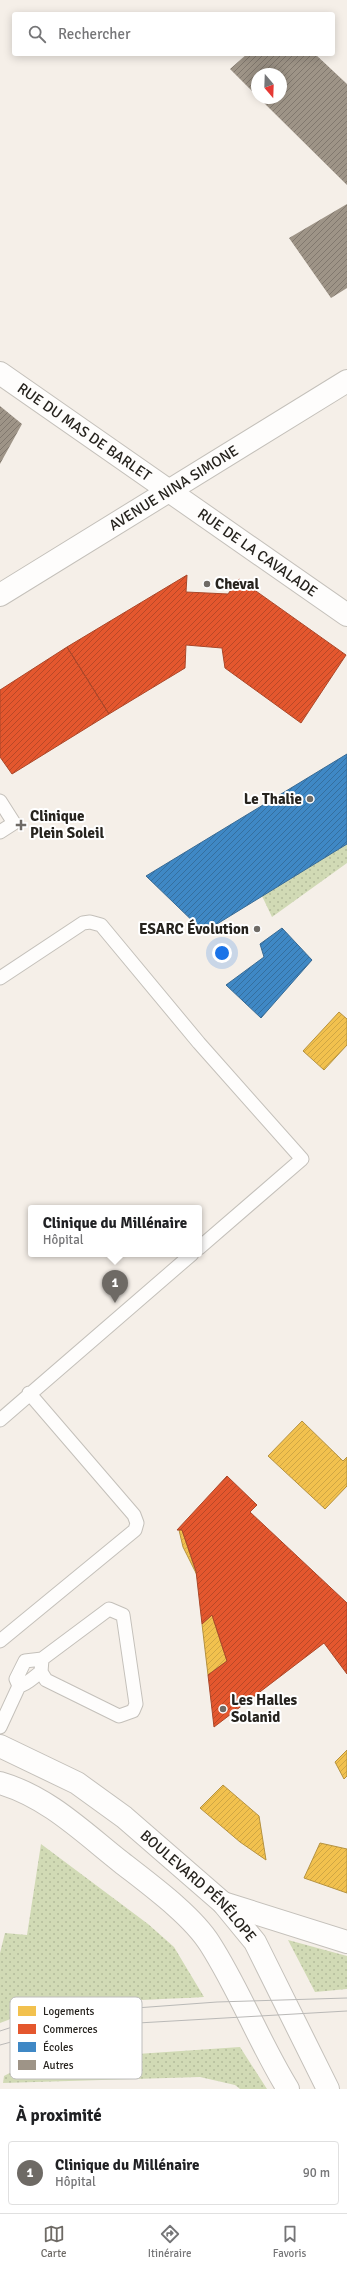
<!DOCTYPE html>
<html lang="fr">
<head>
<meta charset="utf-8">
<style>
	body { margin:0; font-family:Signika,sans-serif; background:#f2f2f2; color:#202124 }
	.compass { position:absolute; left:251px; top:68px; width:36px; height:36px; border-radius:50%; background:#fff; box-shadow:0 2px 10px #0003; rotate:161deg }
	.you { position:absolute; left:222px; top:953px; width:14px; height:14px; margin:-10px; border:3px solid #fff; border-radius:50%; background:#1a73e8; box-shadow:0 0 0 6px #1a73e833 }
	.badge { display:grid; place-items:center; width:26px; height:26px; border-radius:50%; background:#6e6a65; color:#fff; font-size:13px; font-weight:700 }
	.pin { position:absolute; translate:-50% -33px; filter:drop-shadow(0 1px 2px #0008) }
	.pin::after { content:''; position:absolute; top:21px; width:14px; height:12px; background:inherit; clip-path:polygon(0 0,100% 0,50% 100%) }
	.popup { position:absolute; left:28px; top:1205px; width:174px; height:52px; box-sizing:border-box; display:grid; place-content:center; border-radius:4px; background:#fff; filter:drop-shadow(0 1px 3px #0005); font-size:13px; white-space:nowrap; color:#757577 }
	.popup b { font-size:15px; color:#202124 }
	.popup::after { content:''; position:absolute; left:50%; top:100%; margin-left:-8px; border:8px solid transparent; border-top-color:#fff }
	.list { margin:0; padding:0; list-style:none }
	h2 { display:flex; justify-content:space-between; align-items:center; height:52px; margin:0; padding:0 16px; font-size:17px }
	h2 small { font-size:13px; font-weight:400; color:#757577 }
	.list li { display:grid; grid-template-columns:26px 1fr auto; gap:12px; align-items:center; box-sizing:border-box; height:64px; margin:0 8px 8px; padding:0 8px; border:1px solid #e0e0e0; border-radius:4px }
	.list b { display:block; font-size:15px; white-space:nowrap }
	.list p { margin:0; font-size:13px; white-space:nowrap; color:#757577 }
	.list em { font-size:13px; font-style:normal; color:#757577 }
	.icon { flex:none; width:22px; height:22px; fill:none; stroke:currentColor; stroke-width:2; stroke-linecap:round; stroke-linejoin:round }
	.map { position:relative; flex:none; width:347px; height:2089px; overflow:hidden }
	.search { position:absolute; background:#fff; box-shadow:0 2px 10px #0003; left:12px; right:12px; top:12px; height:44px; display:flex; align-items:center; gap:10px; box-sizing:border-box; padding:0 14px; border-radius:4px; color:#757577; font-size:15px }
	.sheet { height:124px; background:#fff }
	nav { display:flex; justify-content:space-around; align-items:center; box-sizing:border-box; height:56px; border-top:1px solid #e0e0e0; background:#fff; font-size:11px; color:#757577 }
	nav a { display:grid; justify-items:center; gap:2px }
	nav .on { color:#6e6a65 }
	.map>svg:first-child { display:block }
	.grass { fill:url(#grass-dots) }
	.homes { fill:url(#homes-hatch); stroke:#b59240 }
	.shops { fill:url(#shops-hatch); stroke:#ab4729 }
	.schools { fill:url(#schools-hatch); stroke:#386a93 }
	.building { fill:url(#building-hatch) }
	.lines { fill:none; stroke-linecap:round; stroke-linejoin:round }
	.service-casing { stroke:#c4c0ba; stroke-width:15 }
	.minor-casing { stroke:#c4c0ba; stroke-width:24 }
	.tertiary-casing { stroke:#c4c0ba; stroke-width:24 }
	.secondary-casing { stroke:#c4c0ba; stroke-width:24 }
	.service { stroke:#fefdfc; stroke-width:13 }
	.minor { stroke:#fefdfc; stroke-width:22 }
	.tertiary { stroke:#fefdfc; stroke-width:22 }
	.secondary { stroke:#fefdfc; stroke-width:22 }
	.tram { stroke:#bab9b7; stroke-width:1 }
	.poi-dot { fill:#6e6a65; stroke:#fff; stroke-width:1.5 }
	.labels { text-anchor:middle; stroke-width:4; stroke-linejoin:round; paint-order:stroke }
	.street-label { font-size:15px; fill:#26231e; stroke:#fff }
	.poi-label { font-size:15px; font-weight:bold; fill:#26231e; stroke:#fff; text-anchor:start }
	.key { fill:#fff; stroke:#bebdbc; stroke-width:1 }
	.key-label { font-size:11px; fill:#26231e }
</style>
</head>
<body>
<div class="map">
<svg width="347" height="2089" viewBox="0 0 347 2089">
	<defs>
		<pattern id="grass-dots" width="8" height="8" patternUnits="userSpaceOnUse"><rect width="8" height="8" fill="#d1dab5"/><path d="M2 2h.1M6 6h.1" fill="none" stroke="#b3bb9b" stroke-width="1.8" stroke-linecap="round"/></pattern>
		<pattern id="homes-hatch" width="6" height="6" patternUnits="userSpaceOnUse"><rect width="6" height="6" fill="#f2c14e"/><path d="M-1 1l2-2M0 6l6-6M5 7l2-2" fill="none" stroke="#cfa644"/></pattern>
		<pattern id="shops-hatch" width="6" height="6" patternUnits="userSpaceOnUse"><rect width="6" height="6" fill="#e4572e"/><path d="M-1 1l2-2M0 6l6-6M5 7l2-2" fill="none" stroke="#b94827"/></pattern>
		<pattern id="schools-hatch" width="6" height="6" patternUnits="userSpaceOnUse"><rect width="6" height="6" fill="#3f88c5"/><path d="M-1 1l2-2M0 6l6-6M5 7l2-2" fill="none" stroke="#356f9f"/></pattern>
		<pattern id="building-hatch" width="6" height="6" patternUnits="userSpaceOnUse"><rect width="6" height="6" fill="#9e9487"/><path d="M-1 1l2-2M0 6l6-6M5 7l2-2" fill="none" stroke="#81786e"/></pattern>
	</defs>
	<rect width="100%" height="100%" fill="#f5efe8"/>
	<!-- grass -->
	<path class="grass" d="M 347,844 L 347,863 L 272,917 L 262,896 Z
		M 41,1844 L 148,1924 L 174,1947 L 204,1997 C 141,2001 59,1999 0,2023 L 0,1953 L 5,1933 L 27,1935 Z
		M 288,1940 L 347,1956 L 347,1989 L 315,1992 Z
		M 240,2047 L 267,2089 L 240,2089 L 235,2085 L 200,2077 L 3,2083 L 4,2076 L 19,2068 L 49,2060 Z"/>
	<!-- homes -->
	<path class="homes" d="M 339,1012 L 347,1019 L 347,1045 L 324,1070 L 303,1051 Z
		M 302,1421 L 343,1461 L 347,1457 L 347,1486 L 325,1509 L 268,1456 Z
		M 181,1529 L 182,1530 L 197,1575 L 183,1547 L 179,1530 Z
		M 212,1615 L 227,1661 L 208,1675 L 202,1624 Z
		M 347,1750 L 347,1776 L 344,1779 L 335,1762 Z
		M 223,1785 L 259,1816 L 266,1860 L 240,1842 L 200,1808 Z
		M 320,1843 L 347,1849 L 347,1893 L 304,1878 Z"/>
	<!-- shops -->
	<path class="shops" d="M 187,575 L 186,592 L 228,594 L 239,579 L 346,655 L 301,723 L 225,668 L 222,648 L 186,645 L 185,668 L 109,714 L 67,647 Z
		M 67,647 L 109,714 L 12,774 L 0,757 L 0,690 Z
		M 227,1476 L 257,1505 L 250,1512 L 347,1603 L 347,1674 L 324,1643 L 214,1727 L 208,1675 L 227,1661 L 212,1615 L 202,1624 L 196,1571 L 182,1530 L 177,1530 Z"/>
	<!-- schools -->
	<path class="schools" d="M 347,754 L 347,844 L 204,932 L 146,876 Z
		M 282,928 L 312,960 L 261,1018 L 226,985 L 264,957 L 260,944 Z"/>
	<!-- building -->
	<path class="building" d="M 247,54 L 315,54 L 347,84 L 347,185 L 259,98 L 281,98 L 281,74 L 257,74 L 257,96 L 230,69 Z
		M 347,204 L 347,288 L 331,298 L 289,238 Z
		M 0,406 L 22,424 L 0,464 Z"/>
	<g class="lines">
		<defs>
			<path id="service" d="M 0,801 L 14,823 L 0,832
				M 0,978 L 83,923 L 90,922 L 101,925 L 199,1043 L 302,1159 L 199,1248
				M 0,1420 L 192,1254
				M 0,1641 L 135,1530 L 137,1523 L 134,1515 L 29,1393
				M 19,1686 C 28,1684 33,1677 41,1672
				M 0,1727 L 19,1686 L 16,1679 L 25,1661 L 42,1659 L 109,1609 L 123,1615 L 136,1704 L 133,1711 L 119,1716 L 46,1680 L 41,1672 L 42,1659"/>
			<g id="minor">
				<path id="s1" d="M 0,373 L 347,615"/>
			</g>
			<g id="tertiary">
				<path id="s2" d="M 0,595 L 347,381"/>
			</g>
			<g id="secondary">
				<path id="s3" d="M 0,1746 L 77,1783 L 124,1817 L 223,1903 L 255,1942 L 328,2089"/>
				<path d="M 0,1783 C 48,1797 83,1832 121,1862 C 149,1884 192,1915 210,1944 C 240,1991 259,2042 288,2089"/>
				<path d="M 223,1903 L 347,1942"/>
			</g>
		</defs>
		<!-- service casing -->
		<use href="#service" class="service-casing"/>
		<!-- minor casing -->
		<use href="#minor" class="minor-casing"/>
		<!-- tertiary casing -->
		<use href="#tertiary" class="tertiary-casing"/>
		<!-- secondary casing -->
		<use href="#secondary" class="secondary-casing"/>
		<!-- service -->
		<use href="#service" class="service"/>
		<!-- minor -->
		<use href="#minor" class="minor"/>
		<!-- tertiary -->
		<use href="#tertiary" class="tertiary"/>
		<!-- secondary -->
		<use href="#secondary" class="secondary"/>
		<!-- tram -->
		<path class="tram" d="M 0,2031 L 40,2018 L 68,2013 L 217,2002 L 347,1998
			M 0,2045 L 33,2036 L 103,2025 L 347,2011"/>
	</g>
	<!-- markers -->
	<g class="poi-dot">
		<circle cx="207" cy="584" r="4"/>
		<circle cx="310" cy="799" r="4"/>
		<path d="M19 819h4v4h4v4h-4v4h-4v-4h-4v-4h4z"/>
		<circle cx="257" cy="929" r="4"/>
		<circle cx="223" cy="1709" r="4"/>
	</g>
	<g class="labels">
		<!-- street labels -->
		<g class="street-label">
			<text dy="5" stroke="none"><textPath href="#s1" startOffset="103">RUE DU MAS DE BARLET</textPath></text>
			<text dy="5" stroke="none"><textPath href="#s2" startOffset="204">AVENUE NINA SIMONE</textPath></text>
			<text dy="5" stroke="none"><textPath href="#s1" startOffset="314">RUE DE LA CAVALADE</textPath></text>
			<text dy="5" stroke="none"><textPath href="#s3" startOffset="245">BOULEVARD PÉNÉLOPE</textPath></text>
		</g>
		<!-- poi labels -->
		<g class="poi-label">
			<text x="215" y="589">Cheval</text>
			<text x="302" y="804" text-anchor="end">Le Thalie</text>
			<text x="30" y="821">Clinique<tspan x="30" dy="17">Plein Soleil</tspan></text>
			<text x="249" y="934" text-anchor="end">ESARC Évolution</text>
			<text x="231" y="1705">Les Halles<tspan x="231" dy="17">Solanid</tspan></text>
		</g>
	</g>
	<!-- legend -->
	<rect x="10" y="1997" width="132" height="82" rx="6" class="key"/>
	<rect x="18" y="2006" width="18" height="10" fill="#f2c14e"/>
	<rect x="18" y="2024" width="18" height="10" fill="#e4572e"/>
	<rect x="18" y="2042" width="18" height="10" fill="#3f88c5"/>
	<rect x="18" y="2060" width="18" height="10" fill="#9e9487"/>
	<g class="key-label">
		<text x="43" y="2015">Logements</text>
		<text x="43" y="2033">Commerces</text>
		<text x="43" y="2051">Écoles</text>
		<text x="43" y="2069">Autres</text>
	</g>
</svg>
<svg class="compass" viewBox="-18 -18 36 36"><path d="M0-13l5 13h-10z" fill="#e53935"/><path d="M0 13l5-13h-10z" fill="#757577"/></svg>
<div class="you"></div>
<div class="pin badge" style="left:115px;top:1303px">1</div>
<div class="popup"><b>Clinique du Millénaire</b>Hôpital</div>
<div class="search"><svg class="icon" aria-label="search" viewBox="0 0 24 24"><circle cx="10" cy="10" r="6"/><path d="M15 15l6 6"/></svg>Rechercher</div>
</div>
<section class="sheet">
<h2>À proximité<small></small></h2>
<ul class="list">
<li><span class="badge">1</span><div><b>Clinique du Millénaire</b><p>Hôpital</p></div><em>90 m</em></li>
</ul>
</section>
<nav>
<a class="on"><svg class="icon" aria-label="map" viewBox="0 0 24 24"><path d="M3 6l6-2 6 2 6-2v14l-6 2-6-2-6 2zM9 4v14M15 6v14"/></svg>Carte</a>
<a><svg class="icon" aria-label="directions" viewBox="0 0 24 24"><path d="M12 3l9 9-9 9-9-9zM9 14v-3h6M13 9l2 2-2 2"/></svg>Itinéraire</a>
<a><svg class="icon" aria-label="saved" viewBox="0 0 24 24"><path d="M7 4h10v16l-5-4-5 4z"/></svg>Favoris</a>
</nav>
</body>
</html>
